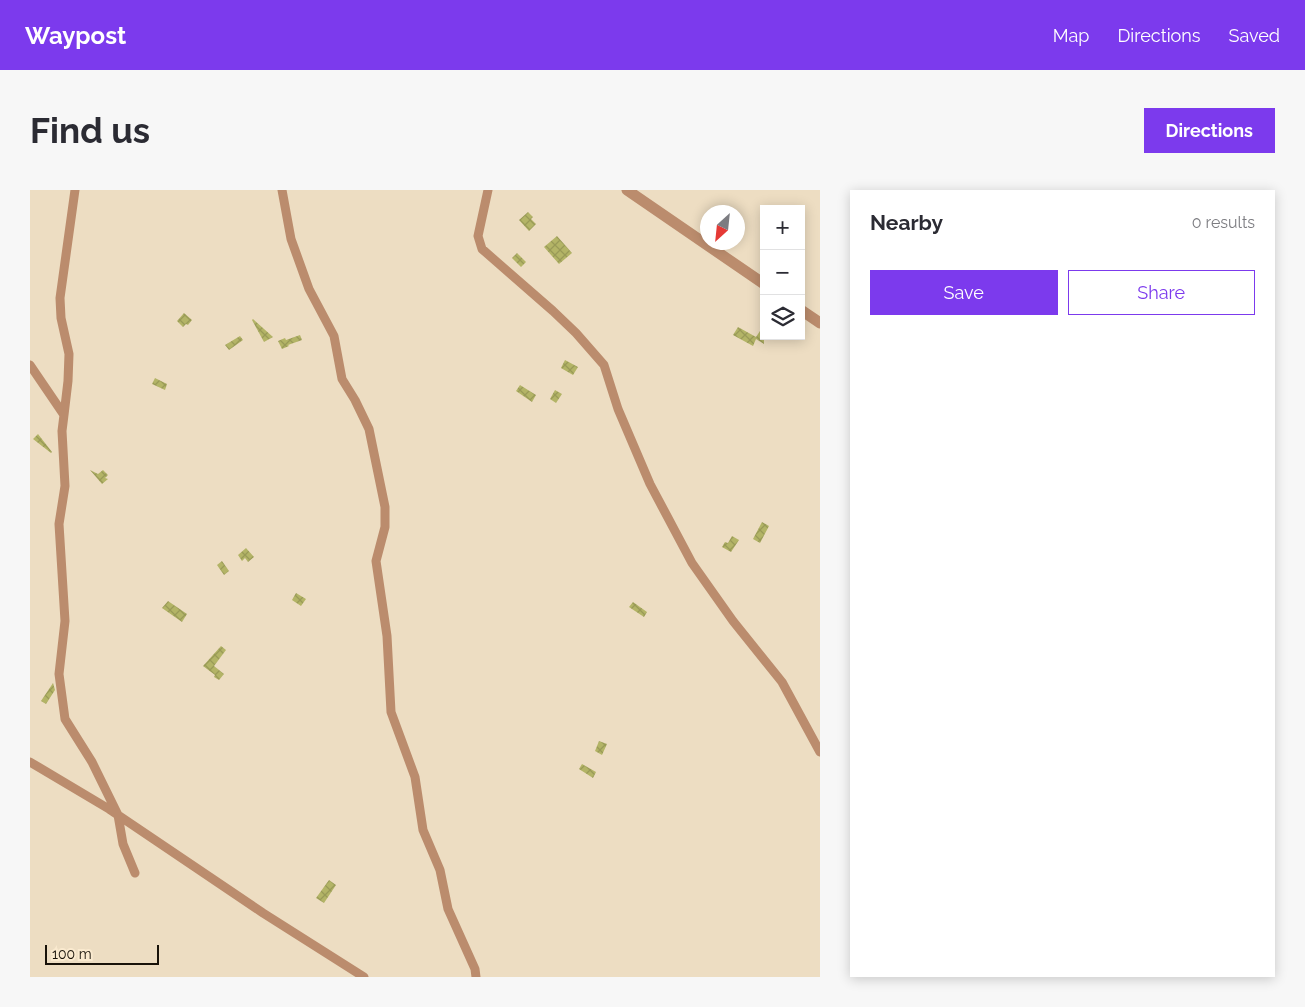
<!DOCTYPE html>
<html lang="en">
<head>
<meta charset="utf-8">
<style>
	body { margin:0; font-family:Raleway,sans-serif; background:#f7f7f7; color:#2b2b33 }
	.controls { position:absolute; right:15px; top:15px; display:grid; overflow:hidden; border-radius:0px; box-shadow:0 2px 12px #0003 }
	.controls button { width:45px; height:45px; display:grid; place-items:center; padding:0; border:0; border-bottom:1px solid #e1e1e2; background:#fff; color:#2b2b33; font:25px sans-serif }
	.compass { position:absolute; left:670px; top:15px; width:45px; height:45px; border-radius:50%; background:#fff; box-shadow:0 2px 12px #0003; rotate:207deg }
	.scale { position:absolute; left:15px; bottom:12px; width:114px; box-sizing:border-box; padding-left:5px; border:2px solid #181209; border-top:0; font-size:14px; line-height:18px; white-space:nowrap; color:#181209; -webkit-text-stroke:4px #faeacf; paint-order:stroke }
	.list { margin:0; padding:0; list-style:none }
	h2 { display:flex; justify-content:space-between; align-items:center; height:65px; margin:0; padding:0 20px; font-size:21px }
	h2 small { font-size:16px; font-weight:400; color:#7c7c81 }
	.actions { display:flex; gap:10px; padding:15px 20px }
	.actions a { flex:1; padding:11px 0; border:1px solid #7c3aed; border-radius:0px; text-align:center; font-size:18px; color:#7c3aed }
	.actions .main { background:#7c3aed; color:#fff }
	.icon { flex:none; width:28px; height:28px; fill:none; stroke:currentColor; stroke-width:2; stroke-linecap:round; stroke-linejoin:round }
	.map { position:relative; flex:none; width:790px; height:787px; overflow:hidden; border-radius:0px }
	header { display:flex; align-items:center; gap:30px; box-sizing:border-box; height:70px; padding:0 25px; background:#7c3aed; color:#fff }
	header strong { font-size:24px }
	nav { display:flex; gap:28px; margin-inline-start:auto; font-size:18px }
	.intro { display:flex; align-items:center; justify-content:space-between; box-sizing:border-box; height:120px; padding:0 30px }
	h1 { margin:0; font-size:35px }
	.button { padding:12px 22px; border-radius:0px; background:#7c3aed; color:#fff; font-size:18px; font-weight:700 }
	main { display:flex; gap:30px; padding:0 30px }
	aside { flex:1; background:#fff; border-radius:0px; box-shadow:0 2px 12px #0003 }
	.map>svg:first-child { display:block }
	.building { fill:url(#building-cross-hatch) }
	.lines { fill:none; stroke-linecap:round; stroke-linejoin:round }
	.minor { stroke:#bb8c6d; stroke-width:9 }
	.tertiary { stroke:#bb8c6d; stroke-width:11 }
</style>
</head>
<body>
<header>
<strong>Waypost</strong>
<nav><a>Map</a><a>Directions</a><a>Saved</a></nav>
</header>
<div class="intro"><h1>Find us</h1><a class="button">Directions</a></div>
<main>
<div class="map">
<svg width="790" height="787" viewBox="0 0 790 787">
	<defs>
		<pattern id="building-cross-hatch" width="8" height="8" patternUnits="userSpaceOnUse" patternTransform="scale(1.25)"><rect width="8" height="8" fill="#b3b466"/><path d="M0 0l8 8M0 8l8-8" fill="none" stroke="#999a57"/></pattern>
	</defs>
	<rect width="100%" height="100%" fill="#edddc2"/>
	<!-- building -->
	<path class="building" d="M 498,22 L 503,27 L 501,29 L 506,34 L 499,41 L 489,30 Z
		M 527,46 L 542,63 L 529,74 L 514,57 Z
		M 487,63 L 496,72 L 491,77 L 482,68 Z
		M 154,123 L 162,130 L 158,135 L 156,134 L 153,137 L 147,131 Z
		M 223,129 L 243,147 L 234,152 L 222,130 Z
		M 734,135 L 734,154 L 726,149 L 723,156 L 703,145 L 708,137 L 726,147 Z
		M 270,145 L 272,150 L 258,155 L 259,156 L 252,159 L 248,151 L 255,148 L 256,150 Z
		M 210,146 L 213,150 L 199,160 L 195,155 Z
		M 535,170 L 548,177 L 543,185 L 531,178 Z
		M 125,188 L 137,194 L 135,200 L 122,194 Z
		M 490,195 L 506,205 L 502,212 L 486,201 Z
		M 525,200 L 532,204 L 526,213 L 520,209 Z
		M 8,244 L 22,262 L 21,263 L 3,249 Z
		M 60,280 L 68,284 L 73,280 L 78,285 L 75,288 L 78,289 L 72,294 Z
		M 732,332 L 739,336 L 730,353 L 723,349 Z
		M 702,346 L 709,350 L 701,362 L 692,357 L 695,352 L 698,353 Z
		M 216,358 L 224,367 L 218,372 L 215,368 L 212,371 L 208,365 Z
		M 192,371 L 199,381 L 194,385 L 187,375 Z
		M 266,403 L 276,409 L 271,416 L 262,410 Z
		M 138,411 L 157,424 L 152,432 L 132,418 Z
		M 603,412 L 617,422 L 614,427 L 599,417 Z
		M 191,456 L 196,460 L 184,476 L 194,484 L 189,490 L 184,487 L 185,485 L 173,476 Z
		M 23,493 L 25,500 L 16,514 L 11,511 Z
		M 569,551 L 577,554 L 572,565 L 565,561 Z
		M 552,574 L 566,582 L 563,588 L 549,579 Z
		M 299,690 L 306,695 L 294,713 L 286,708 Z"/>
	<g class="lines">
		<!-- minor -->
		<path class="minor" d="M 252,0 L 261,49 L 279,99 L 304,146 L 312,189 L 325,210 L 339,239 L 355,317 L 355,337 L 346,371 L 357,446 L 361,522 L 385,587 L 393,640 L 410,680 L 418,719 L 445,779 L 446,787
			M 458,0 L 448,46 L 452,59 L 523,121 L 546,143 L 574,175 L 588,219 L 620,294 L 662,373 L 703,431 L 752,492 L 790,562
			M 0,175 L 34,225 L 32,241 L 35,296 L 29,334 L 35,431 L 29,484 L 35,529 L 62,572 L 88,625 L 93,654 L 105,683
			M 34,225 L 38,191 L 39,164 L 31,128 L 30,108 L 45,0
			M 0,572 L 79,619 L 233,723 L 334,787"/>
		<!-- tertiary -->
		<path class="tertiary" d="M 597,0 L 734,94
			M 771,120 L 790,133"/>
	</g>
</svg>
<div class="controls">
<button>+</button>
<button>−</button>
<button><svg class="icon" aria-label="layers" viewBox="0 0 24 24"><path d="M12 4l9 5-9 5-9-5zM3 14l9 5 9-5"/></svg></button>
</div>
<svg class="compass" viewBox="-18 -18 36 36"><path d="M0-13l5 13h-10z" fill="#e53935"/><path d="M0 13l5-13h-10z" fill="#7c7c81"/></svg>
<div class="scale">100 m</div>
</div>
<aside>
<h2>Nearby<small>0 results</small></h2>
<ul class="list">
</ul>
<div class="actions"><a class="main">Save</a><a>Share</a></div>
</aside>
</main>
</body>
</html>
